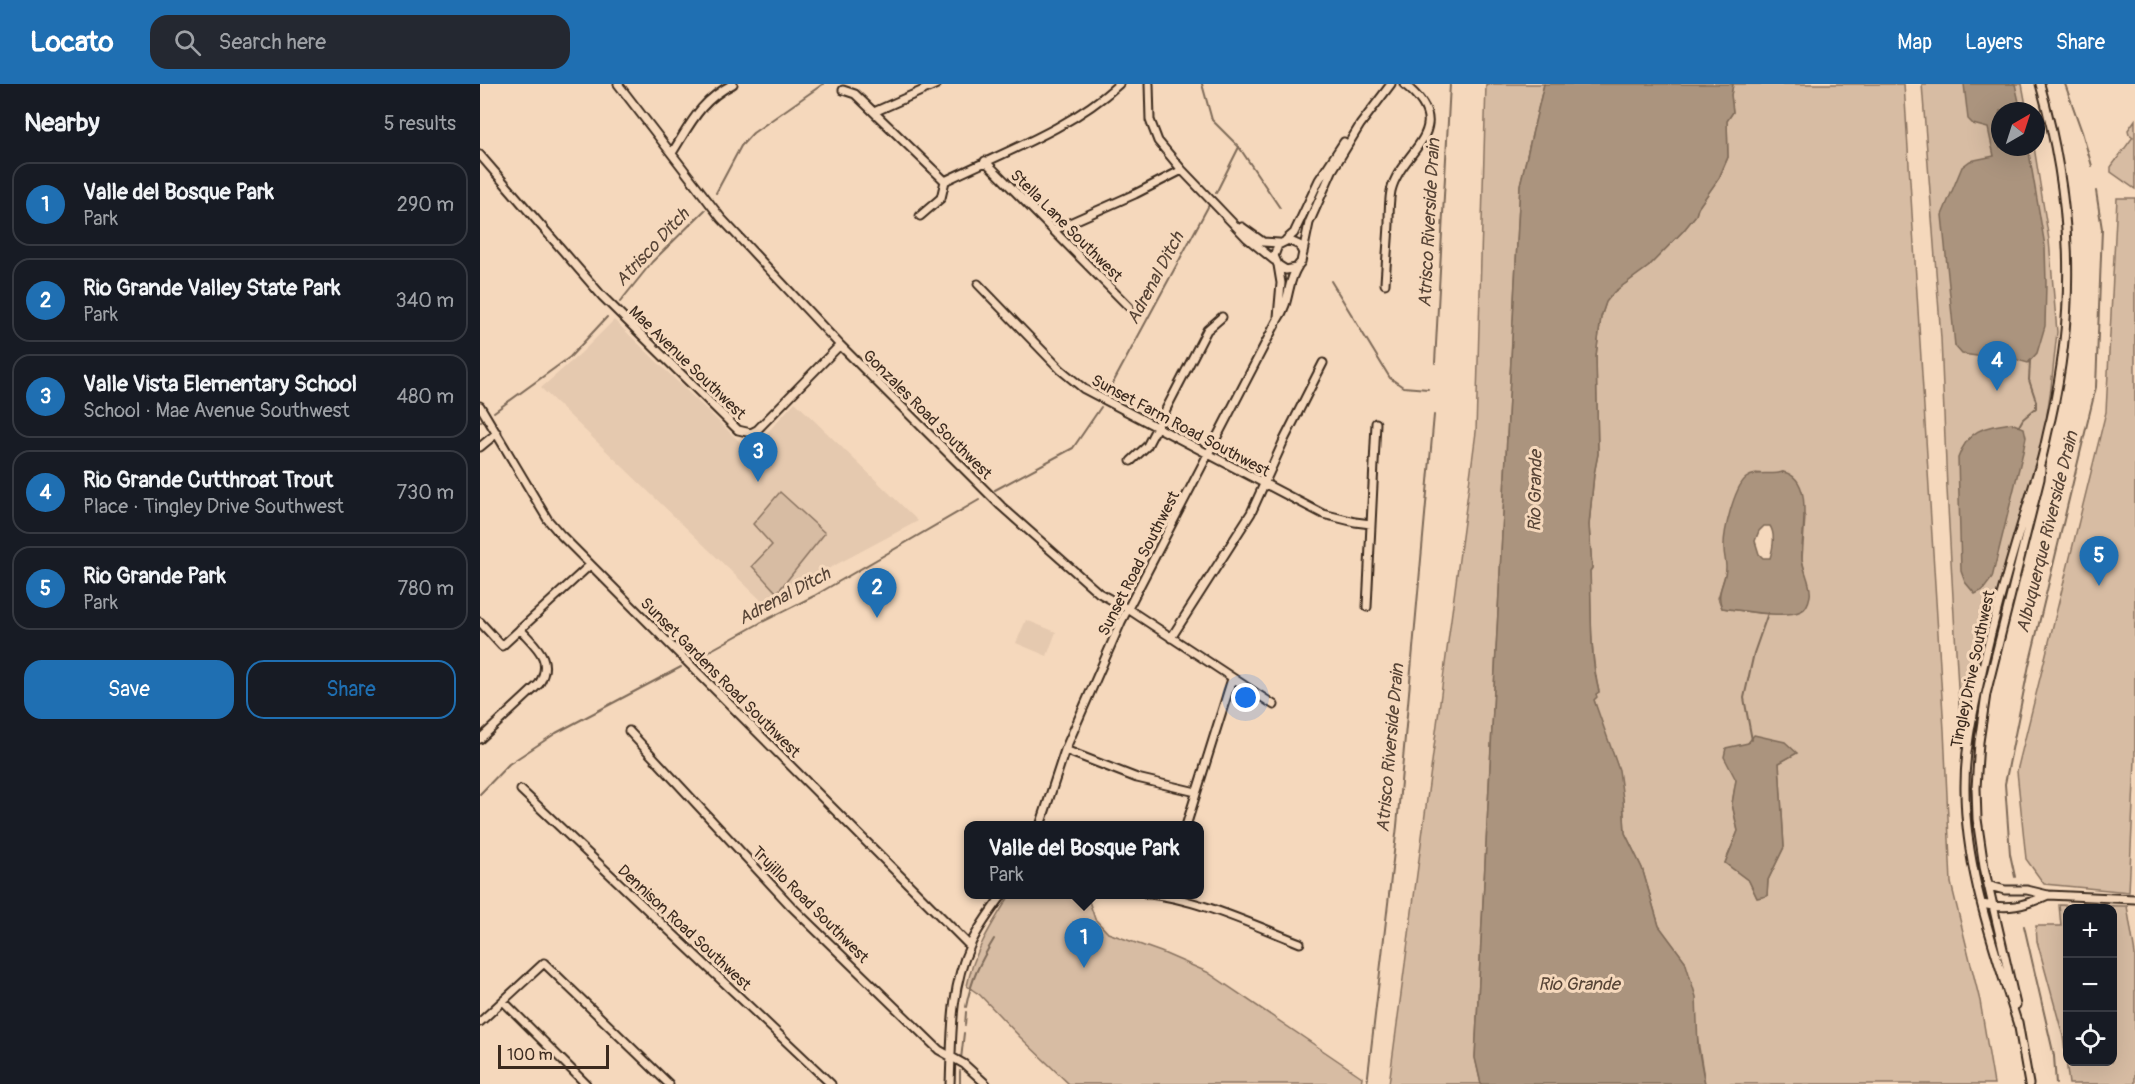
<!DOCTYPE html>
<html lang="en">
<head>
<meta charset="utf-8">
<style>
	body { margin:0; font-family:Pangolin,sans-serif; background:#242831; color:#f1f3f6 }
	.controls { position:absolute; right:18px; bottom:18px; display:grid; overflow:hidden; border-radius:12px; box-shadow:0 6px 24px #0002 }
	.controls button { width:54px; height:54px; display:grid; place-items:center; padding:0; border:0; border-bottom:2px solid #363941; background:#171b24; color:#f1f3f6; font:30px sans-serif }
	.compass { position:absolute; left:1511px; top:18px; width:54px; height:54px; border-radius:50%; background:#171b24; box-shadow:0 6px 24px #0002; rotate:39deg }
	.scale { position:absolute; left:18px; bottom:15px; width:111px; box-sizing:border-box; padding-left:6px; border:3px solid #3b2a1e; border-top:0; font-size:16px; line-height:21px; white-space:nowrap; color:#3b2a1e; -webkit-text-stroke:4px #f5d8bc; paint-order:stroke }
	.you { position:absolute; left:766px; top:614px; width:21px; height:21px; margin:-15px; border:4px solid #fff; border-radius:50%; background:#1a73e8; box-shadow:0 0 0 9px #1a73e833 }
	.badge { display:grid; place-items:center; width:39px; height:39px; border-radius:50%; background:#1f6fb2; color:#fff; font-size:20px; font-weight:700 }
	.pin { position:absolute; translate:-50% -50px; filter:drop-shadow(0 2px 3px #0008) }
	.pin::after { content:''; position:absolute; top:32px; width:21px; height:18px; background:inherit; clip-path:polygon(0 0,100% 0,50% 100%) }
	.popup { position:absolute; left:484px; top:737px; width:240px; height:78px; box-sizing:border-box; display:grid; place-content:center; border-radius:12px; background:#171b24; filter:drop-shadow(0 2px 4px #0005); font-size:20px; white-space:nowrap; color:#9ea1a6 }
	.popup b { font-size:22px; color:#f1f3f6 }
	.popup::after { content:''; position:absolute; left:50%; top:100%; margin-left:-12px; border:12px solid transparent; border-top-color:#171b24 }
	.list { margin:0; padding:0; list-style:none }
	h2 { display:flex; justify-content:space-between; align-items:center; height:78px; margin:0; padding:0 24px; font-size:26px }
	h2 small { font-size:20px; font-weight:400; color:#9ea1a6 }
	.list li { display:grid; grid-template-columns:39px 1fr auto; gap:18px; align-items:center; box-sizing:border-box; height:84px; margin:0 12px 12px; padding:0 12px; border:2px solid #363941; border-radius:18px }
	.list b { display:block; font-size:22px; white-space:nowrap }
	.list p { margin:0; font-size:20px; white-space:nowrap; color:#9ea1a6 }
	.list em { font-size:20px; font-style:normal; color:#9ea1a6 }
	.actions { display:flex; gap:12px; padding:18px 24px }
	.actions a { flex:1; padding:14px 0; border:2px solid #1f6fb2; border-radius:18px; text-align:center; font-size:21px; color:#1f6fb2 }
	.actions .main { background:#1f6fb2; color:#fff }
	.icon { flex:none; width:33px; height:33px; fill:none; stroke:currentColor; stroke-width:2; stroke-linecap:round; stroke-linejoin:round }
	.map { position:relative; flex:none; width:1655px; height:1000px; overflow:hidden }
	header { display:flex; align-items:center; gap:36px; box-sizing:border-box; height:84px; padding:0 30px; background:#1f6fb2; color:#fff }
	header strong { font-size:28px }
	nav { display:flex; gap:33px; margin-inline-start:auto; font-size:21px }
	.search { width:420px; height:54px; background:#242831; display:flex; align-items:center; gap:15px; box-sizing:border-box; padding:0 21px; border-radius:18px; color:#9ea1a6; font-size:22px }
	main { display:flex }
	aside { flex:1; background:#171b24 }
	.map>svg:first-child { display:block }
	.built { fill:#e5c9af }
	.green { fill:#d7bca3; stroke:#897360; stroke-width:1.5; fill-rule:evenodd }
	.water { fill:#ab947e; stroke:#7e6a58; stroke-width:1.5; fill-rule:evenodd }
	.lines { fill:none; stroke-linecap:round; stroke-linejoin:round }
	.stream { stroke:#7e6a58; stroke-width:2 }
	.minor-casing { stroke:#3b2a1e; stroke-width:11 }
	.minor { stroke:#f5d8bc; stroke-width:7 }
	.labels { text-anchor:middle; stroke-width:6; stroke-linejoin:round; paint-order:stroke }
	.street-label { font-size:16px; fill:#3b2a1e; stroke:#f5d8bc }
	.water-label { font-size:18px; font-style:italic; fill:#574436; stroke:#f5d8bc }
</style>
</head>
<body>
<header>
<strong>Locato</strong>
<div class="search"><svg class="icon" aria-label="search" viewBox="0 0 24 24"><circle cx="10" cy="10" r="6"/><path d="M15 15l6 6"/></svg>Search here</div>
<nav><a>Map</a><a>Layers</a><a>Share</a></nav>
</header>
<main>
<aside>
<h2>Nearby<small>5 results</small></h2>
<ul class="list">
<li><span class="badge">1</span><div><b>Valle del Bosque Park</b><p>Park</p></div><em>290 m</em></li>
<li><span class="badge">2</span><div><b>Rio Grande Valley State Park</b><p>Park</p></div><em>340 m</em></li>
<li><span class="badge">3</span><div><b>Valle Vista Elementary School</b><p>School · Mae Avenue Southwest</p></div><em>480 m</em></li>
<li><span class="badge">4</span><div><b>Rio Grande Cutthroat Trout</b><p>Place · Tingley Drive Southwest</p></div><em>730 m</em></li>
<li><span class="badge">5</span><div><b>Rio Grande Park</b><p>Park</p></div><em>780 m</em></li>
</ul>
<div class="actions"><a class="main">Save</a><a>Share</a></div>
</aside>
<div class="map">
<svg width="1655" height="1000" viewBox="0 0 1655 1000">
	<rect width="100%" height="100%" fill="#f5d8bc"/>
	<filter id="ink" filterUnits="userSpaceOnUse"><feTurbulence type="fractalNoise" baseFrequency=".0167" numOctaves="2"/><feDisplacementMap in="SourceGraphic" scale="12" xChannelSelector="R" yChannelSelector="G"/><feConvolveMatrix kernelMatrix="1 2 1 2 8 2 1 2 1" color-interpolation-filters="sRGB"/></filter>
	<g filter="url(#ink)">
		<!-- built -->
		<path class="built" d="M 134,236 L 261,359 L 285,351 L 315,318 L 438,437 L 284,519 L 61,304 L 101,269 Z
			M 546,536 L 576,548 L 567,572 L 536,559 Z"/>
		<!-- green -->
		<path class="green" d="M 1006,0 L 1064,0 L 1040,101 L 995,973 L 1001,1000 L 909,1000 L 996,348 Z
			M 1253,0 L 1424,0 L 1464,646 L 1471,799 L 1500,917 L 1514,1000 L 1225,1000 L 1205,877 L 1179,842 L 1162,784 L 1145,749 L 1143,715 L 1114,616 L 1116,610 L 1119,608 C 1110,569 1111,527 1110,487 L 1112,484 L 1109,441 L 1114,390 L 1118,370 L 1116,272 L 1121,233 L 1126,218 L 1134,208 L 1168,183 L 1204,146 L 1216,131 L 1218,124 L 1239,94 L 1248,73 L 1247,37 L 1253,28 L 1251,11 ZM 1303,388 L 1325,433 L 1322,475 L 1330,510 L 1306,530 L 1278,529 L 1242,524 L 1238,514 L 1276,389 L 1295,391 ZM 1272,656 L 1316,669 L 1299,679 L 1304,763 L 1288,796 L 1287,812 L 1277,814 L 1269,797 L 1245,779 L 1258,747 L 1252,720 L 1256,696 L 1268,659 Z
			M 1442,0 L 1542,0 L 1547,27 L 1520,27 L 1520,63 L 1554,63 L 1569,156 L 1577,248 L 1571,304 L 1552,427 L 1481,657 L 1467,405 L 1461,254 Z
			M 1655,36 L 1655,105 L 1631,88 L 1631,83 L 1653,53 L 1649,50 L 1648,46 Z
			M 1637,114 L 1655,114 L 1655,676 L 1649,808 L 1564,800 L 1546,775 L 1537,687 L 1626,328 Z
			M 300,408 L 345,449 L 297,509 L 272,482 L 292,461 L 273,440 Z
			M 530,811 L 607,811 L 615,835 L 628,849 L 681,868 L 727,888 L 882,993 L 881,1000 L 589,1000 L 540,953 L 500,911 L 487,902 C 494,867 512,840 530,811 Z
			M 1579,821 L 1647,822 L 1655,870 L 1655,1000 L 1589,1000 L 1583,952 L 1557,857 L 1556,842 L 1581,842 ZM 1588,824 L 1632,824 L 1632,978 L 1588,978 Z"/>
		<!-- water -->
		<path class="water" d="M 1064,0 L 1253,0 L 1251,11 L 1253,28 L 1247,37 L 1248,73 L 1239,94 L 1218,124 L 1216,131 L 1204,146 L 1168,183 L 1134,208 L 1126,218 L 1121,233 L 1116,272 L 1118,370 L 1114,390 L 1109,441 L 1112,484 L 1110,487 C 1112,528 1109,569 1119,608 L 1116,610 L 1117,613 L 1114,616 L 1139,686 L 1143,715 L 1145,749 L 1162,784 L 1179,842 L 1205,877 L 1216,913 L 1218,963 L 1225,1000 L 1001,1000 L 995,974 L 1040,101 Z
			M 1484,0 L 1535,0 L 1541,27 L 1520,27 L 1520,63 L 1548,63 L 1565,162 L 1566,199 L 1565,242 L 1557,269 L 1548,279 L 1513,269 L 1497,272 L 1482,270 L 1475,262 L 1462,131 L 1482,83 L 1490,77 L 1514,72 L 1508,44 L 1493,40 L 1488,35 Z
			M 1531,339 L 1544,344 L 1546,353 L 1543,368 L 1512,494 L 1503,506 L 1495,510 L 1485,498 L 1481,487 L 1478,374 C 1488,345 1504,343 1531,339 Z
			M 1303,388 C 1336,394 1320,452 1322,475 C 1323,487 1332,500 1330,512 C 1329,517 1326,525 1321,527 C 1304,535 1260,526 1242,524 C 1235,507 1246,499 1246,483 C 1246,477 1244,471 1244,465 C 1243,449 1254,404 1266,394 C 1277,386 1290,392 1303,388 ZM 1284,442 L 1290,442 C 1296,451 1293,464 1290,474 L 1283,474 L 1279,470 L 1275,457 L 1279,447 Z
			M 1274,651 L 1305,658 L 1317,669 L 1299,679 L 1304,763 L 1288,796 L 1287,812 L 1277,814 L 1269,797 L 1245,779 L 1258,747 L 1252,720 L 1256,696 L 1244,673 L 1246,664 L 1268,659 Z"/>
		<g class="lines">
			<!-- stream -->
			<path class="stream" d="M 722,0 L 732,36 L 759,63 L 800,124
				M 1585,0 L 1602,48 L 1612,82
				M 236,109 L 261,62 L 273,49 L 343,0
				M 736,109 L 759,63
				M 851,197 L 910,294 L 923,303 L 948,305
				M 140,218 L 172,178 L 225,126
				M 955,279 L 970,0
				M 627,310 L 729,121
				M 14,328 L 90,273 L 127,233
				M 0,338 L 1,337
				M 1539,342 L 1543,335 L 1556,324 L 1556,317 L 1549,296 L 1550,277
				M 515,406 L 593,364 L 621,323
				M 215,575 L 280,539 L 334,512 L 499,416
				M 1272,656 L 1264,614 L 1274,569 L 1288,529
				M 0,710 L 29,680 L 76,649 L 201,583
				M 1535,793 L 1530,770 L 1525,700 L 1549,581 L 1616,303 L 1622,145 L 1616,107
				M 1544,842 L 1574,972 L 1576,1000
				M 486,923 C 491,896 500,878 514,855
				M 485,941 L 486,928
				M 481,975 L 484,949
				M 480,987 L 480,1000
				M 887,1000 L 917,742 L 954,331"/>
			<defs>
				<path id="minor" d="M 138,0 L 241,134 L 360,261 L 521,422 L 619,509 L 648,525 L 794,621
					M 669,0 L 670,36 L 678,57 L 702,86 L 767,154 L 794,176
					M 363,6 L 375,10 L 465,97
					M 394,28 L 457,0
					M 192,69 C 211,39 220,17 253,0
					M 0,71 L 122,212 L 258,346 L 271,349 L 277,346 L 360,261
					M 505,77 L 649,223
					M 440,132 L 461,114 L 465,97 C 524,68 590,45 639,0
					M 762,143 L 783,158 L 799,159
					M 574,146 L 655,110 L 702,86
					M 806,156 L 814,149 L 839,96 L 864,58
					M 823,169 L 819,161 L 808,156 L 798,161 L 794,172 L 798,181 L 806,186 L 816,184 L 821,178 L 829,139 L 852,87 L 880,41 L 911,0
					M 798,181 L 801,199 L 798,233
					M 498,200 L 581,286 L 604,305 L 843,430 L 875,438 L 891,440
					M 905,200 C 906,180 908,160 909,140 C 909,129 909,117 911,107 C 921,65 981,46 924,0
					M 0,322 L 68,436 L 81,451 L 490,862
					M 0,363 L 17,349
					M 651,377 L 667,362 L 727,246 L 742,233
					M 887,523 L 896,339
					M 0,538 L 22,562 L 110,481
					M 691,554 L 771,429 L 804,356 L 843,279
					M 149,647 L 311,822 L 459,966 L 484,980 L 506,1000
					M 0,655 L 59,600 C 74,575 56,563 40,545
					M 585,666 L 657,694 L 716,708
					M 41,706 L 351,1000
					M 560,742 L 585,666 L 641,538 L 798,235 C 811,216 806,200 818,182
					M 706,742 L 752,595
					M 1510,802 L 1525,806 L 1547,806 L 1568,811 L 1655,815
					M 667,810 C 713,813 776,842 820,859
					M 1502,820 C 1528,826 1544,822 1568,811
					M 23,917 L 106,1000
					M 1536,921 L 1504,783 L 1497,735 L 1496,704 L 1499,658 L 1506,610 L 1560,395 L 1561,385
					M 0,938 L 64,879 L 189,1000
					M 1538,938 L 1549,1000
					M 1538,941 C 1514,863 1484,784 1485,701 C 1485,667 1492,634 1499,601 C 1515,525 1538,451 1561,377 C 1565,363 1567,349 1571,335 C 1597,221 1592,112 1560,0
					M 470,1000 C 472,953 470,905 490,862 C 498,843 511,827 523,810"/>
			</defs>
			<!-- minor casing -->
			<use href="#minor" class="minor-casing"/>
			<!-- minor -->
			<use href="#minor" class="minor"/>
		</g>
	</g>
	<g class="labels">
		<!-- street labels -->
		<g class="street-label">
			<text transform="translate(587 141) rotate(45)" y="6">Stella Lane Southwest</text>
			<text transform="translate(208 278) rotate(44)" y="6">Mae Avenue Southwest</text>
			<text transform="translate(448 330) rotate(45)" y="6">Gonzales Road Southwest</text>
			<text transform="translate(701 341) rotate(28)" y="6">Sunset Farm Road Southwest</text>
			<text transform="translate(658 479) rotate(-63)" y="6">Sunset Road Southwest</text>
			<text transform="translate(1492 585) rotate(-78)" y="6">Tingley Drive Southwest</text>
			<text transform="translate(241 593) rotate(45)" y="6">Sunset Gardens Road Southwest</text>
			<text transform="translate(331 820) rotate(45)" y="6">Trujillo Road Southwest</text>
			<text transform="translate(205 843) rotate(43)" y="6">Dennison Road Southwest</text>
		</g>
		<!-- water labels -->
		<g class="water-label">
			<text transform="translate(949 139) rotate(-87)" y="6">Atrisco Riverside Drain</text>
			<text transform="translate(172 163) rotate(-47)" y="6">Atrisco Ditch</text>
			<text transform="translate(675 194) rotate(-62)" y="6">Adrenal Ditch</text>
			<text transform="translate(1055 407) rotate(-89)" y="6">Rio Grande</text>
			<text transform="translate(1567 448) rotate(-76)" y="6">Albuquerque Riverside Drain</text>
			<text transform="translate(304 512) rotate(-28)" y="6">Adrenal Ditch</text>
			<text transform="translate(910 664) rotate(-85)" y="6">Atrisco Riverside Drain</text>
			<text x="1099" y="906">Rio Grande</text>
		</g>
	</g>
</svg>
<div class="controls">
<button>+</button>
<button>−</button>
<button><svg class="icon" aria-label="locate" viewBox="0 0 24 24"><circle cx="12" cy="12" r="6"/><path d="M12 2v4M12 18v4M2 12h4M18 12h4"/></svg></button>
</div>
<svg class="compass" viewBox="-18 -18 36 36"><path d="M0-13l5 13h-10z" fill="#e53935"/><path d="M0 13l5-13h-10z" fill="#9ea1a6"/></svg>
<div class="scale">100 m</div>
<div class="you"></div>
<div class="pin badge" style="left:604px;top:884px">1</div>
<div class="popup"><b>Valle del Bosque Park</b>Park</div>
<div class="pin badge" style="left:397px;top:534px">2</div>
<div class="pin badge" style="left:278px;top:398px">3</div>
<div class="pin badge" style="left:1517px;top:307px">4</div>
<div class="pin badge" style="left:1619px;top:502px">5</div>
</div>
</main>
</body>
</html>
